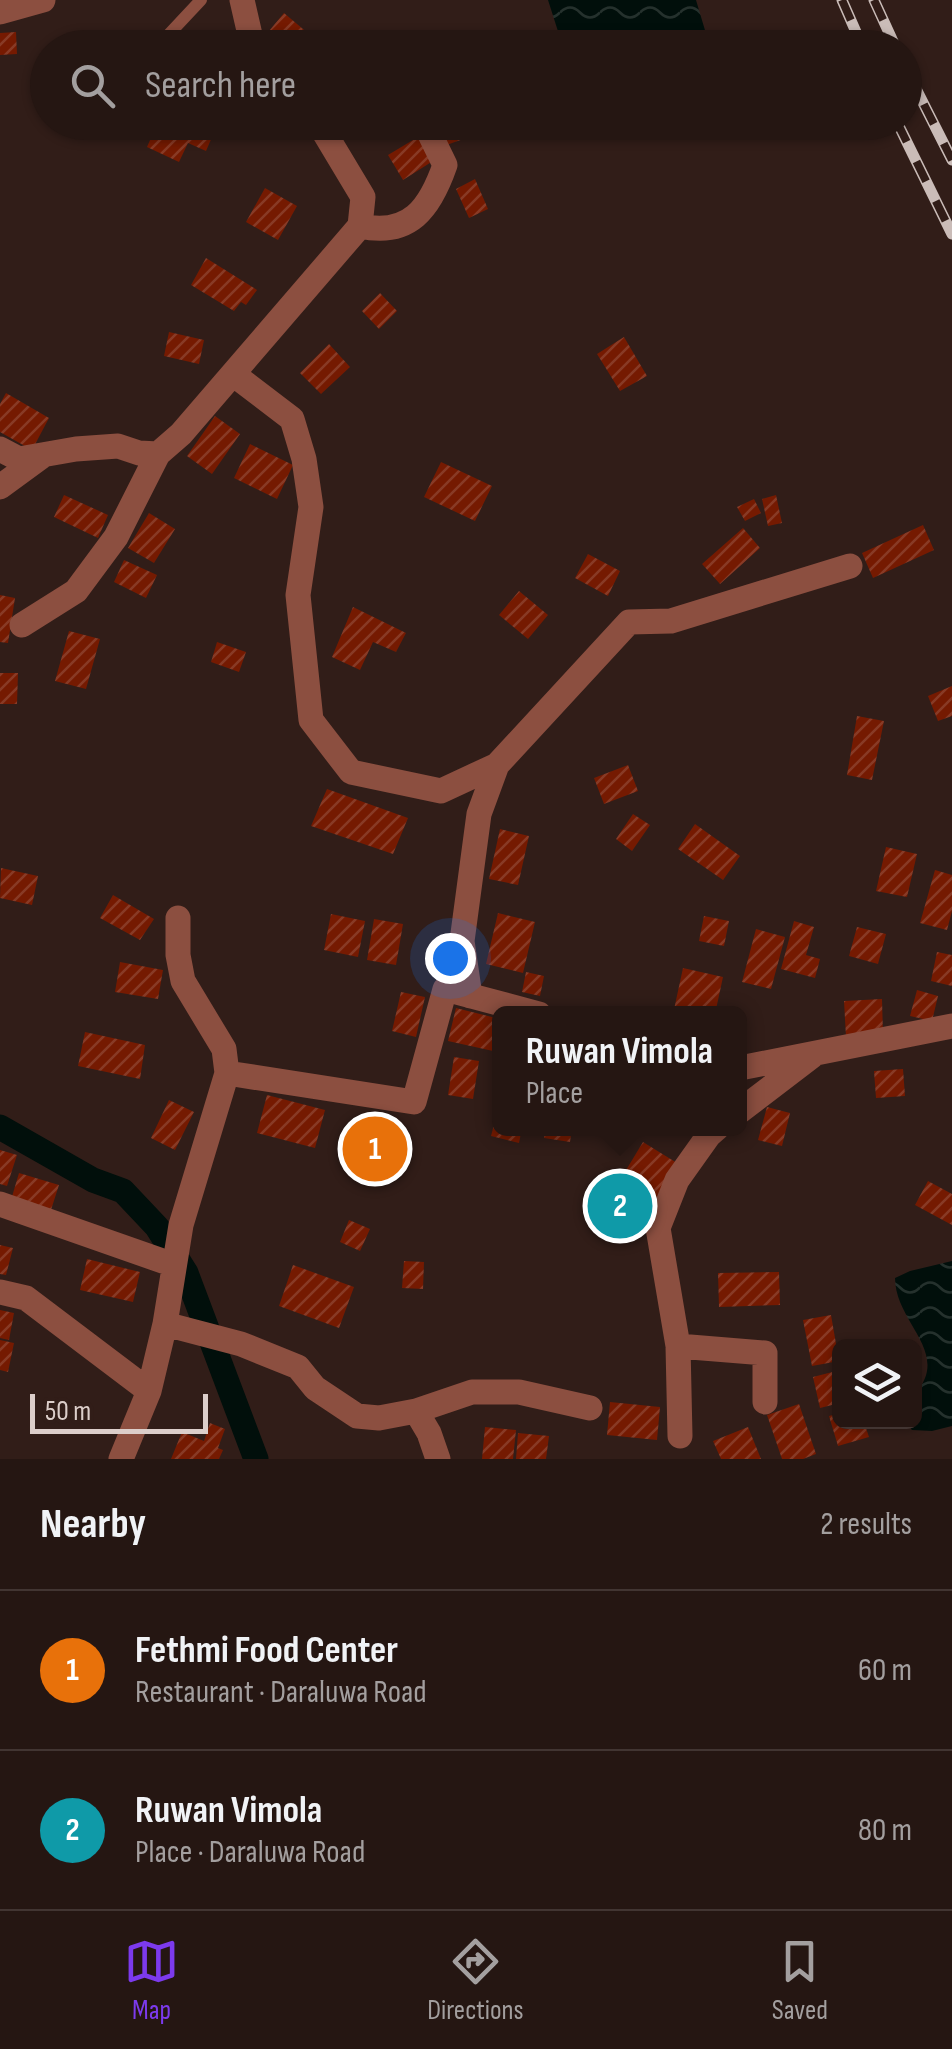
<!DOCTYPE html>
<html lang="en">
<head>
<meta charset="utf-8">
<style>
	body { margin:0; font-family:"Sofia Sans Condensed",sans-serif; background:#2d1f1b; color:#f1f3f6 }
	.controls { position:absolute; right:30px; bottom:30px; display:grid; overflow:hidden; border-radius:15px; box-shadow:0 2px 8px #0004 }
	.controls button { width:90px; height:90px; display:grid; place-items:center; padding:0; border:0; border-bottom:2px solid #423532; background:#251612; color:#f1f3f6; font:50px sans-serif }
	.scale { position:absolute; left:30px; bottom:25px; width:178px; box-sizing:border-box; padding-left:10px; border:5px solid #dcceca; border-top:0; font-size:28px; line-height:35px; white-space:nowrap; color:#dcceca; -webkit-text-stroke:8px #311d18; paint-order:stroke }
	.you { position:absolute; left:450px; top:958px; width:35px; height:35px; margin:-25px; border:8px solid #fff; border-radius:50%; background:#1a73e8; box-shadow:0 0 0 15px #1a73e833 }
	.badge { display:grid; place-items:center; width:65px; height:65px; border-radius:50%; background:#7c3aed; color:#fff; font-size:32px; font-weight:700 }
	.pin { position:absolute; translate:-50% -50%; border:5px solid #fff; box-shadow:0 2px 10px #0006 }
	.popup { position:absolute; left:492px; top:1006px; width:255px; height:130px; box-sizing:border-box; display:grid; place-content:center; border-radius:15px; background:#251612; filter:drop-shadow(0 2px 8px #0005); font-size:32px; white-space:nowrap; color:#a39f9f }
	.popup b { font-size:38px; color:#f1f3f6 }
	.popup::after { content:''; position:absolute; left:50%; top:100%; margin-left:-20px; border:20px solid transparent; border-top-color:#251612 }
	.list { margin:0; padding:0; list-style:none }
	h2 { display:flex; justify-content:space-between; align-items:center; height:130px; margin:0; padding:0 40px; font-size:42px }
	h2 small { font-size:32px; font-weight:400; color:#a39f9f }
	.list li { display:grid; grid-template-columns:65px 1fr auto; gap:30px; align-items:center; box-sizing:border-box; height:160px; padding:0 40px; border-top:2px solid #423532 }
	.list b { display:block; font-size:38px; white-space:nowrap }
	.list p { margin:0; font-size:32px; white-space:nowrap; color:#a39f9f }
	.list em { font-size:32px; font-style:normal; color:#a39f9f }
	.icon { flex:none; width:55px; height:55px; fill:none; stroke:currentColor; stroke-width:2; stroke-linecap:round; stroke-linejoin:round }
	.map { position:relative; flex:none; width:952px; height:1459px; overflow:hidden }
	.search { position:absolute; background:#251612; box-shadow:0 2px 8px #0004; left:30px; right:30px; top:30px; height:110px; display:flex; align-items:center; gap:25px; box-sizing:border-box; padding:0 35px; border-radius:55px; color:#a39f9f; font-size:38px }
	.sheet { height:450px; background:#251612 }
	nav { display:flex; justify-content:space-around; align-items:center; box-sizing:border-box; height:140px; border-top:2px solid #423532; background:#251612; font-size:28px; color:#a39f9f }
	nav a { display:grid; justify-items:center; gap:5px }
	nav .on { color:#7c3aed }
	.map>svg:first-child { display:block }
	.water { fill:url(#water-waves) }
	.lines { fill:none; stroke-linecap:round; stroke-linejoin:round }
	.canal { stroke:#010f0b; stroke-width:25 }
	.building { fill:url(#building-hatch) }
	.lane { stroke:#8c4f40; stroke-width:12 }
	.street { stroke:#8c4f40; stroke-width:25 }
	.rail-casing { stroke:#cabcb8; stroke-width:11 }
	.rail { stroke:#311d18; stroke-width:8; stroke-dasharray:22; stroke-linecap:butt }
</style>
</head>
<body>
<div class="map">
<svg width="952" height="1459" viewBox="0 0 952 1459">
	<defs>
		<pattern id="water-waves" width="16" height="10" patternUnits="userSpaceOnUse" patternTransform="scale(2.5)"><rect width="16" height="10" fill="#010f0b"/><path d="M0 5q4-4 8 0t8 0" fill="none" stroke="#25312d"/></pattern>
		<pattern id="building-hatch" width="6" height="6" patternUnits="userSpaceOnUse" patternTransform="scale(2.5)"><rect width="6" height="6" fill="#751a01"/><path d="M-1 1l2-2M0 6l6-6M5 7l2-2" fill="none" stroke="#883a25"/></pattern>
	</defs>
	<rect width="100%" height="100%" fill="#311d18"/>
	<!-- water -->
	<path class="water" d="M 548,0 L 696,0 L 710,47 L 563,47 Z
		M 952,1261 L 952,1426 L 932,1431 L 912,1430 L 905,1422 L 914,1422 L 915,1394 C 952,1352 895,1323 895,1278 L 910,1271 Z"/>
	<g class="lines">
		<!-- canal -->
		<path class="canal" d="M 0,1127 L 93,1180 L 123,1191 L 157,1227 L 186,1273 L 256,1459"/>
	</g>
	<!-- building -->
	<path class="building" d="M 284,13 L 316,40 L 309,48 L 288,48 L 269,31 Z
		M 16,32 L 17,54 L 0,55 L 0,33 Z
		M 158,122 L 203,122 L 216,128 L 206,151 L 188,143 L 179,162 L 147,147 Z
		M 348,122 L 382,122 L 366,140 Z
		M 433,122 L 477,122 L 480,133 L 441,147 Z
		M 418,137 L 433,161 L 403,180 L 388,155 Z
		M 475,179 L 488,209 L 469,218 L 456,189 Z
		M 265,188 L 297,206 L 278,240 L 246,222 Z
		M 206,258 L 257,290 L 246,305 L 241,302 L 234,311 L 191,285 Z
		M 380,293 L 397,311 L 379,329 L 362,311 Z
		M 169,332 L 204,340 L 199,364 L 164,356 Z
		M 624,337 L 647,376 L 620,391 L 597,354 Z
		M 329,344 L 350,367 L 321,394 L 300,373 Z
		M 6,393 L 49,418 L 32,450 L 0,432 L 0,404 Z
		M 215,416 L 240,434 L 212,474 L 187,456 Z
		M 250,444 L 293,465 L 277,499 L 234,478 Z
		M 441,462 L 492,486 L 475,521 L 424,497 Z
		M 64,495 L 108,515 L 98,538 L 54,517 Z
		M 776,495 L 782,523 L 768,526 L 762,499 Z
		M 754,499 L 761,513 L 745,521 L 737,507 Z
		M 149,513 L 175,529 L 154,563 L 128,548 Z
		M 923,525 L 934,550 L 873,578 L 862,553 Z
		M 743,528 L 760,548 L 720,584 L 702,564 Z
		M 588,554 L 620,571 L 608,596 L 575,578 Z
		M 124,560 L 157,575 L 146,598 L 114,582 Z
		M 519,591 L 548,615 L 528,639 L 499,615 Z
		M 0,595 L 15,598 L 8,643 L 0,642 Z
		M 353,607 L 406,633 L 396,652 L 373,642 L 360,670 L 332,657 Z
		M 69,631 L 100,639 L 86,689 L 55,681 Z
		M 217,642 L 246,652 L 239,672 L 211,662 Z
		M 0,673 L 18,673 L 17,704 L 0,704 Z
		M 952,686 L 952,716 L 938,721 L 928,696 Z
		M 857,716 L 884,721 L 872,780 L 847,775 Z
		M 628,765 L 638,791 L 604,804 L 594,778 Z
		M 327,789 L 408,818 L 393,854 L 311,826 Z
		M 633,814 L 650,825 L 632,851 L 616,839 Z
		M 695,824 L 740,856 L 723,880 L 678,849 Z
		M 500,829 L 529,836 L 518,885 L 489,879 Z
		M 886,847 L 917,854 L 907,897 L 876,891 Z
		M 1,868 L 38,876 L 32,905 L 0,898 Z
		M 935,870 L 952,875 L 952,911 L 947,930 L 920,923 Z
		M 113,895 L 154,919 L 140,940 L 100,918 Z
		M 498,913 L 535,922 L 523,973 L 486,964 Z
		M 331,914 L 365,921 L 358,957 L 324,950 Z
		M 704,916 L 729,921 L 724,946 L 699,941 Z
		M 374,919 L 403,924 L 396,965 L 367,960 Z
		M 794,921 L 814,927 L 806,955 L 820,959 L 815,978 L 781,969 Z
		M 857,927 L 886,934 L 878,964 L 849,956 Z
		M 756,929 L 785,937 L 771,989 L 742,982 Z
		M 937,952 L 952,955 L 952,986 L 931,981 Z
		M 120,962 L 163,970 L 158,999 L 115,992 Z
		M 683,968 L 723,977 L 715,1014 L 673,1014 Z
		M 526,972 L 544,976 L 540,996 L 522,992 Z
		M 917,990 L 938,996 L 932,1021 L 910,1016 Z
		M 401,992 L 425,997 L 416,1037 L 392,1031 Z
		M 882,999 L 883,1034 L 846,1037 L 844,1001 Z
		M 456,1008 L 500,1019 L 493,1051 L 448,1041 Z
		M 85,1032 L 145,1045 L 140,1079 L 78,1066 Z
		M 454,1057 L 479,1061 L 473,1099 L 448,1095 Z
		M 903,1069 L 905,1096 L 876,1098 L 874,1071 Z
		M 267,1095 L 325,1110 L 315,1148 L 257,1133 Z
		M 169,1100 L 194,1112 L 175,1150 L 151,1138 Z
		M 499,1106 L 500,1128 L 522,1128 L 519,1143 L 491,1136 Z
		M 767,1107 L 790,1113 L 782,1146 L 758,1140 Z
		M 373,1125 L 397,1131 L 388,1166 L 355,1158 L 359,1137 L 369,1139 Z
		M 546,1128 L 572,1128 L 570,1142 L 544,1138 Z
		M 643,1142 L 677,1163 L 651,1207 L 617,1185 Z
		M 0,1150 L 17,1155 L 7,1186 L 0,1184 Z
		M 19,1173 L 59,1185 L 50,1213 L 11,1200 Z
		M 928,1181 L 952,1194 L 952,1225 L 915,1205 Z
		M 614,1190 L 637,1203 L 627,1221 L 604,1208 Z
		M 349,1220 L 370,1229 L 360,1251 L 340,1242 Z
		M 0,1245 L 13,1248 L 6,1275 L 0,1274 Z
		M 87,1259 L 140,1272 L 133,1302 L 80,1290 Z
		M 404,1261 L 424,1262 L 423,1289 L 402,1288 Z
		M 293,1265 L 354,1287 L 339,1328 L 279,1306 Z
		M 779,1272 L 780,1305 L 719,1307 L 718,1273 Z
		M 0,1310 L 14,1313 L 9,1340 L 0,1338 Z
		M 831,1315 L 839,1361 L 812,1366 L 803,1320 Z
		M 0,1340 L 14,1343 L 8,1372 L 0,1370 Z
		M 840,1370 L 840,1403 L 820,1408 L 813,1377 Z
		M 610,1402 L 660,1407 L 657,1440 L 607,1435 Z
		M 799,1404 L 816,1454 L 803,1459 L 782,1459 L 767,1415 Z
		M 840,1413 L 840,1422 L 864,1422 L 869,1437 L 838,1446 L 829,1416 Z
		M 210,1423 L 225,1429 L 218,1448 L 223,1450 L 219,1459 L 171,1459 L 182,1432 L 204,1441 Z
		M 485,1427 L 516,1430 L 513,1459 L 482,1459 Z
		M 748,1427 L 761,1459 L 721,1459 L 713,1441 Z
		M 518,1433 L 549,1436 L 546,1459 L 516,1459 Z"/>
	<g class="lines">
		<!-- lane -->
		<path class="lane" d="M 156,48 L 201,0"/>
		<!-- street -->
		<path class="street" d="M 242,0 L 253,48
			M 0,12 L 43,0
			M 360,226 C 410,237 430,208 445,165 L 424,122
			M 233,374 L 292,419 L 304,459 L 311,507 L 298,595 L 311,720 L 351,772 L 441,791 L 497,765 L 629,622 L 671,621 L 850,566
			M 0,449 L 19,459 L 76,449 L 118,446 L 139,453 L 158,454 L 181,434 L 360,226 L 363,197 L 318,122
			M 0,487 L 41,457
			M 22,625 L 76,591 L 116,537 L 158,454
			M 470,996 L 462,941 L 479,814 L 497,765
			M 740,1068 L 952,1026
			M 227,1073 L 414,1102 L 445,989 L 539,1014
			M 740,1111 L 812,1056
			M 717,1128 L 709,1135 L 677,1180 L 658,1228 L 678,1346 L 765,1353 L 765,1402
			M 0,1204 L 174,1265
			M 0,1292 L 26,1298 L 149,1391
			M 165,1324 L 241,1344 L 298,1367 L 315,1388 L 357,1416 L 379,1418 L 416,1411 L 472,1392 L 519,1392 L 590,1408
			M 678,1346 L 680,1436
			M 416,1411 L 429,1433 L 438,1459
			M 121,1459 L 149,1391 L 165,1324 L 181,1225 L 227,1073 L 224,1049 L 183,981 L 178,955 L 178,918"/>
		<defs>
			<path id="rail" d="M 842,0 L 863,48
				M 874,0 L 896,48
				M 904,65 L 952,160
				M 897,122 L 952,234"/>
		</defs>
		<!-- rail casing -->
		<use href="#rail" class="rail-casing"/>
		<!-- rail -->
		<use href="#rail" class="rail"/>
	</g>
</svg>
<div class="controls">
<button><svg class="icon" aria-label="layers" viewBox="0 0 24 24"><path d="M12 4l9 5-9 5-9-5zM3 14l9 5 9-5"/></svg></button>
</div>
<div class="scale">50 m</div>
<div class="you"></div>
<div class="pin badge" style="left:375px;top:1149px;background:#e8710a">1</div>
<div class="pin badge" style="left:620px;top:1206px;background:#0f9aa8">2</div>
<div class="popup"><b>Ruwan Vimola</b>Place</div>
<div class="search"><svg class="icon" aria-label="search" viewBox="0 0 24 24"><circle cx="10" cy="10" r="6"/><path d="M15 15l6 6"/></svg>Search here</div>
</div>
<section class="sheet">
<h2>Nearby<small>2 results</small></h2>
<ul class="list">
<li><span class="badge" style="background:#e8710a">1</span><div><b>Fethmi Food Center</b><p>Restaurant · Daraluwa Road</p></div><em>60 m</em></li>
<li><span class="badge" style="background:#0f9aa8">2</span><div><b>Ruwan Vimola</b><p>Place · Daraluwa Road</p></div><em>80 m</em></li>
</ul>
</section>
<nav>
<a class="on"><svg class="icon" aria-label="map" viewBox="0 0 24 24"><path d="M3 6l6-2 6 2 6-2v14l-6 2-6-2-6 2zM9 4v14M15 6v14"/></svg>Map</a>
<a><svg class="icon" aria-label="directions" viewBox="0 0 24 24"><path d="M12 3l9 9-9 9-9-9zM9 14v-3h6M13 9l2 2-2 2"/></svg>Directions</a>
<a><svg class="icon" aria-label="saved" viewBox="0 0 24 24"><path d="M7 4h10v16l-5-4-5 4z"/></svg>Saved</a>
</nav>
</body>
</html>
